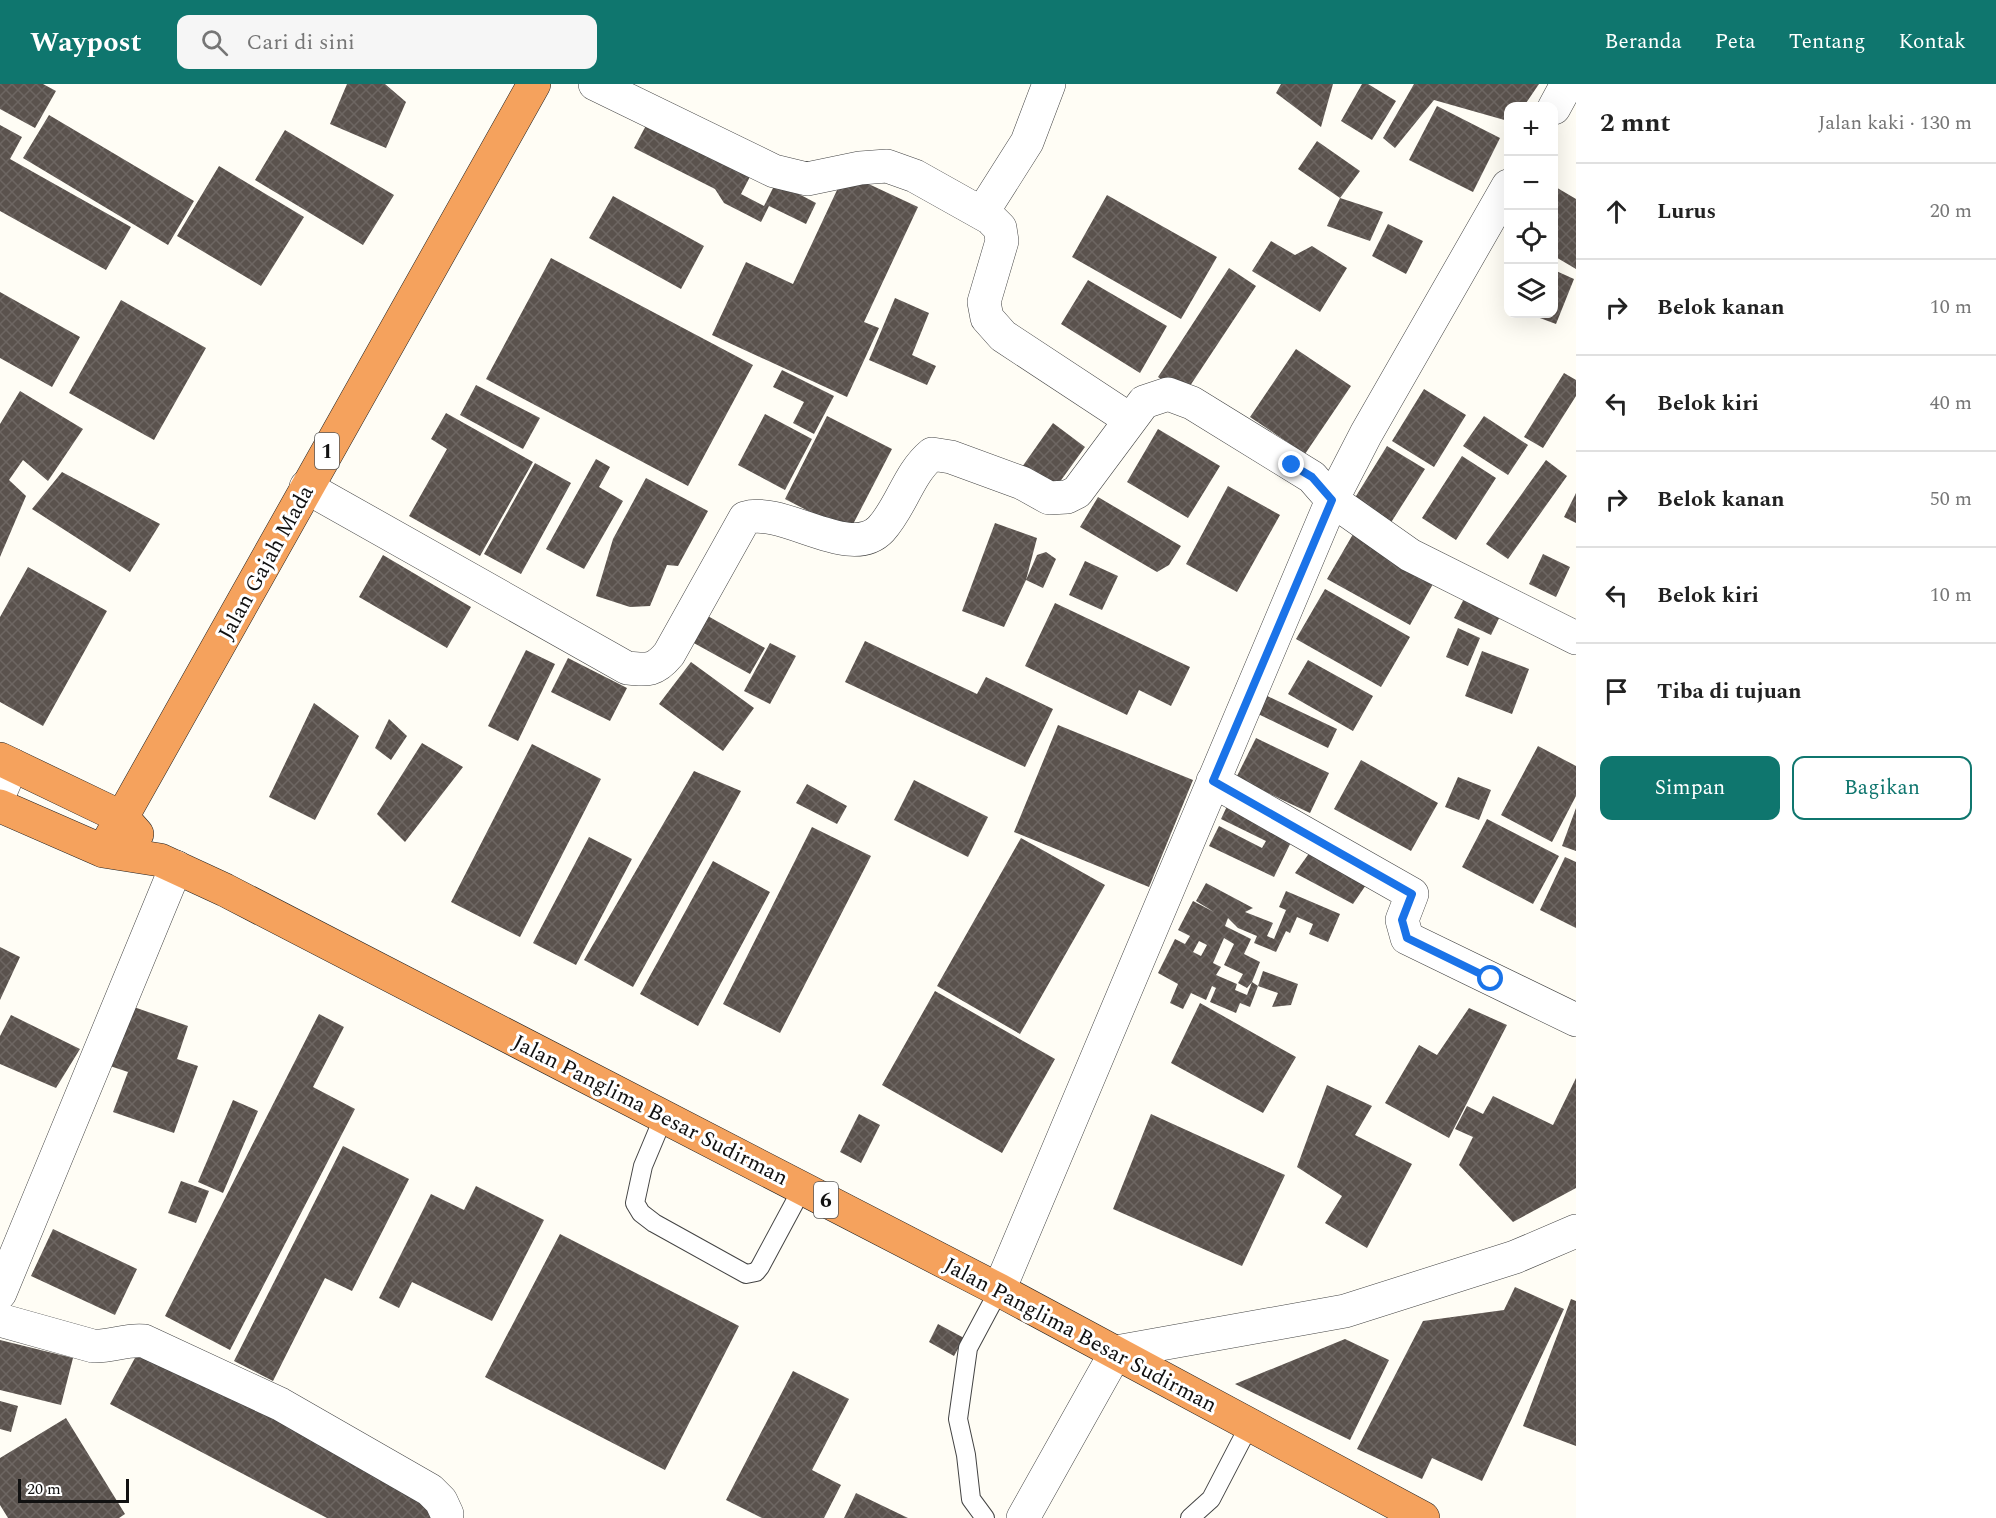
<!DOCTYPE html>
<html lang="id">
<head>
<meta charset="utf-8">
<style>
	body { margin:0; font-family:Spectral,serif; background:#f6f6f6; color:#222 }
	.controls { position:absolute; right:18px; top:18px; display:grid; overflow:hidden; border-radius:12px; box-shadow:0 6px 24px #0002 }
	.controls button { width:54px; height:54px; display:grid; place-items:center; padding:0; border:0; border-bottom:2px solid #e0e0e0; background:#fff; color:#222; font:30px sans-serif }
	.scale { position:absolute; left:18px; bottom:15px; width:111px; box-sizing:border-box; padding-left:6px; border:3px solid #111; border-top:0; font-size:16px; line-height:21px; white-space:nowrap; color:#111; -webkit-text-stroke:4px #fff; paint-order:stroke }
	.stop { position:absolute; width:18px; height:18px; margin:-14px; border:4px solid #1a73e8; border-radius:50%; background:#fff }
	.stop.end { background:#1a73e8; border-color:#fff; box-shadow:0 2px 6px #0008 }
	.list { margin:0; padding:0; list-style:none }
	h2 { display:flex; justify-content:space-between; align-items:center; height:78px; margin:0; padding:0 24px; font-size:26px }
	h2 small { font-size:20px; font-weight:400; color:#767676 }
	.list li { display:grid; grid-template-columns:39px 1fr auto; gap:18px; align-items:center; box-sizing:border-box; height:96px; padding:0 24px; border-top:2px solid #e0e0e0 }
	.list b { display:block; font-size:22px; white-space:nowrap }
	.list em { font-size:20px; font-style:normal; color:#767676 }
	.actions { display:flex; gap:12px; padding:18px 24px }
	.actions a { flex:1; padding:14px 0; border:2px solid #0f766e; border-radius:12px; text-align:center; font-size:21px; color:#0f766e }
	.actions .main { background:#0f766e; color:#fff }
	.icon { flex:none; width:33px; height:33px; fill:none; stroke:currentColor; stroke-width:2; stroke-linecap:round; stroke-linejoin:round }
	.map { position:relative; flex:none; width:1576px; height:1434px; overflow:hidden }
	header { display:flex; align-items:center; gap:36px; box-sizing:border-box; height:84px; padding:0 30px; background:#0f766e; color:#fff }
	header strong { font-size:28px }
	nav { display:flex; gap:33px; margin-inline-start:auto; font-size:21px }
	.search { width:420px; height:54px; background:#f6f6f6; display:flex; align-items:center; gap:15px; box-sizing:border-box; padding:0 21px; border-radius:12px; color:#767676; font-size:22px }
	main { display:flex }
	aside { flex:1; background:#fff }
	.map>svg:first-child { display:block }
	.building { fill:url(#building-cross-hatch); fill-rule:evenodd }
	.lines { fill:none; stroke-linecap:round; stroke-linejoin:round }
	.lane-casing { stroke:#444; stroke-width:20 }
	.street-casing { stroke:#444; stroke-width:34 }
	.highway-casing { stroke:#222; stroke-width:34 }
	.lane { stroke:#fff; stroke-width:18 }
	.street { stroke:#fff; stroke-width:33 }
	.highway { stroke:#f5a25d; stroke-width:33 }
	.route { stroke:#1a73e8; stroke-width:8 }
	.labels { text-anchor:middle; stroke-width:6; stroke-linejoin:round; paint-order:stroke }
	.shield { fill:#fff; stroke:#585858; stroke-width:1.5 }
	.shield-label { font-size:21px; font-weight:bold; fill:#111 }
	.street-label { font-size:22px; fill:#111; stroke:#fff }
</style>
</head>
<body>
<header>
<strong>Waypost</strong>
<div class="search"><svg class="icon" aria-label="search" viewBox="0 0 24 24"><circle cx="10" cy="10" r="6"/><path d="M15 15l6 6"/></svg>Cari di sini</div>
<nav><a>Beranda</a><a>Peta</a><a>Tentang</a><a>Kontak</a></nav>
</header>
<main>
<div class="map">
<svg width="1576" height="1434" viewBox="0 0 1576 1434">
	<defs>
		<pattern id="building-cross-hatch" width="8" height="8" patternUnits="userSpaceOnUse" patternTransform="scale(1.5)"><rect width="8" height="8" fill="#5a524d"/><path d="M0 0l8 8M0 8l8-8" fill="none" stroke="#6d6662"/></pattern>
	</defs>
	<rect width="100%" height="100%" fill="#fffdf5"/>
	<!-- building -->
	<path class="building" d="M 0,0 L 43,0 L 56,7 L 35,44 L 0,25 Z
		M 347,0 L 385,0 L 406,18 L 386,64 L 330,40 Z
		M 1281,0 L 1333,0 L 1321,43 L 1276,9 Z
		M 1362,0 L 1368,0 L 1396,17 L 1372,56 L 1341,37 Z
		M 1414,0 L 1539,0 L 1524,22 L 1508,22 L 1508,37 L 1434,16 L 1395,64 L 1383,54 Z
		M 1437,22 L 1500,54 L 1473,108 L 1409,76 Z
		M 49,31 L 194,117 L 168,161 L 23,74 Z
		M 651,32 L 754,85 L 741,110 L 764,122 L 776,98 L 816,119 L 806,140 L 769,122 L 761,138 L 724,119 L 715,105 L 634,64 Z
		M 0,41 L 22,53 L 10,75 L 131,143 L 106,186 L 0,127 Z
		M 285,46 L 394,111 L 363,161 L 255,96 Z
		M 1317,57 L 1360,87 L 1340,114 L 1298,85 Z
		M 219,82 L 304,133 L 261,202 L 177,152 Z
		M 845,89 L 918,123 L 864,238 L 879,244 L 847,313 L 712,251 L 746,178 L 793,200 Z
		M 1554,102 L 1576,115 L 1576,185 L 1554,172 Z
		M 1107,111 L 1217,173 L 1181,235 L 1072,173 Z
		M 613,112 L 704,162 L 681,205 L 589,154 Z
		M 1340,114 L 1383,128 L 1370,157 L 1327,142 Z
		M 1388,140 L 1423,157 L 1406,190 L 1372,172 Z
		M 1271,157 L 1295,171 L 1312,162 L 1347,184 L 1320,228 L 1252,187 Z
		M 551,174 L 753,281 L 688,402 L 486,295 Z
		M 1229,184 L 1256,202 L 1184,311 L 1158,293 Z
		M 1554,186 L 1574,195 L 1556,240 L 1529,230 L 1554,230 Z
		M 1088,196 L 1167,242 L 1140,289 L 1061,240 Z
		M 0,208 L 80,253 L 52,303 L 0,274 Z
		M 895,214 L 929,229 L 912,271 L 936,282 L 927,301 L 869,276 Z
		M 121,216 L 206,264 L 154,356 L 69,309 Z
		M 1296,265 L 1351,302 L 1305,370 L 1250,333 Z
		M 782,286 L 834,312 L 814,350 L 793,339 L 804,318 L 773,303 Z
		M 1564,289 L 1576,296 L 1576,312 L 1543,364 L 1524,353 Z
		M 476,301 L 540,334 L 523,365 L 460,331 Z
		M 1424,305 L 1466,331 L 1434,383 L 1392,357 Z
		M 20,307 L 83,345 L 48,397 L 23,376 L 9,396 L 26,412 L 0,473 L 0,340 Z
		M 446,329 L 533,378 L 480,472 L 409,432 L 447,365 L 431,355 Z
		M 765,330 L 812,355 L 785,406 L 738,381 Z
		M 827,332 L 892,365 L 849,448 L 785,415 Z
		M 1484,332 L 1528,361 L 1508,391 L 1463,362 Z
		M 1053,339 L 1085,363 L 1054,406 L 1022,383 Z
		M 1158,345 L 1220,382 L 1188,434 L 1127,398 Z
		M 1387,362 L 1425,385 L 1385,448 L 1348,425 Z
		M 1462,372 L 1496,394 L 1456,456 L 1422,434 Z
		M 596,375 L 610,383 L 599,403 L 623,417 L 584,485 L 546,465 Z
		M 1546,376 L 1567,392 L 1508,475 L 1486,460 Z
		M 535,379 L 571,399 L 521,490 L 484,470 Z
		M 62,388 L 160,440 L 130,488 L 32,425 Z
		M 646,394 L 708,427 L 678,482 L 667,481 L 650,522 L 630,523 L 596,512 L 613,455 Z
		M 1228,402 L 1280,431 L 1237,508 L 1186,480 Z
		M 1576,409 L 1576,439 L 1564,433 Z
		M 1098,413 L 1181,462 L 1169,481 L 1157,488 L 1080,443 Z
		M 995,439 L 1037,454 L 1026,496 L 1004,543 L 962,527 Z
		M 1356,445 L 1438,491 L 1410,541 L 1327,495 Z
		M 1046,468 L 1056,475 L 1043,504 L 1026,496 L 1037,471 Z
		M 1543,470 L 1570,483 L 1556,513 L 1529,500 Z
		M 383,471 L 471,523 L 447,564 L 359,513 Z
		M 1085,477 L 1118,492 L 1102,526 L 1069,511 Z
		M 28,483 L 107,527 L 43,642 L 0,618 L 0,533 Z
		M 1325,505 L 1410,553 L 1381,603 L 1296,555 Z
		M 1467,509 L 1503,526 L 1491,551 L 1454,534 Z
		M 1055,519 L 1190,583 L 1171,622 L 1139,606 L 1127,631 L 1025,582 Z
		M 706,531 L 765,564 L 750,590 L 692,558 Z
		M 1458,544 L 1480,554 L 1468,582 L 1446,573 Z
		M 865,557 L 977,610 L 986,593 L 1053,625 L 1025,683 L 845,598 Z
		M 770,559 L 796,572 L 770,620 L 744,607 Z
		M 526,566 L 555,580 L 518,657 L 488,642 Z
		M 1482,567 L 1529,585 L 1512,630 L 1465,612 Z
		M 568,574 L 627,604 L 610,637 L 551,608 Z
		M 1308,576 L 1373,612 L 1353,647 L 1288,610 Z
		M 691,578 L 754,624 L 723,667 L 659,620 Z
		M 1265,611 L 1337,645 L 1328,664 L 1256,629 Z
		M 314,619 L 359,652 L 315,736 L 269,713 Z
		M 389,635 L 407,652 L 391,676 L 375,664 Z
		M 1058,641 L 1193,696 L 1149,803 L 1014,748 Z
		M 1256,654 L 1329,689 L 1310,729 L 1236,694 Z
		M 422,659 L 463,683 L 405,758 L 377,730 Z
		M 532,660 L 601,695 L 520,853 L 451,818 Z
		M 1538,662 L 1576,682 L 1576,712 L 1552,758 L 1501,731 Z
		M 1361,676 L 1438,719 L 1411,767 L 1334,725 Z
		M 694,687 L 741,707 L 633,903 L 584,876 Z
		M 1458,693 L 1491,706 L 1479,736 L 1445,723 Z
		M 914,696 L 988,733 L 968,773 L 894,736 Z
		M 807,700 L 847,722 L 837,740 L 796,719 Z
		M 1229,718 L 1295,750 L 1274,793 L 1209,762 L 1219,742 L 1262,764 L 1266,757 L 1221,735 Z
		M 1576,724 L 1576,767 L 1562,762 Z
		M 1487,735 L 1559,772 L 1533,820 L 1462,783 Z
		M 812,743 L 871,772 L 780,949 L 723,920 Z
		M 589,753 L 632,775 L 576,881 L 533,859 Z
		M 1021,754 L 1105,801 L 1020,950 L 937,902 Z
		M 1315,761 L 1372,792 L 1353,820 L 1295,789 Z
		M 1565,773 L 1576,778 L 1576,844 L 1540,826 Z
		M 713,777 L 770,808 L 698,942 L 640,910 Z
		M 1206,799 L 1253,824 L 1245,828 L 1273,839 L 1267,852 L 1274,855 L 1286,826 L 1279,823 L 1286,807 L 1340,830 L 1328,858 L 1309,850 L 1313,840 L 1297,833 L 1290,849 L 1286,847 L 1276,868 L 1254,859 L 1257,852 L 1238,844 L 1228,834 L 1225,842 L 1251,855 L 1244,870 L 1260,878 L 1252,898 L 1258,902 L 1250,923 L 1240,919 L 1236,929 L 1210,918 L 1216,904 L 1212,902 L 1206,916 L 1191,909 L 1183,925 L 1170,919 L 1178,900 L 1158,889 L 1175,855 L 1185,860 L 1190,852 L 1178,846 L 1193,817 L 1214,828 L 1196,817 ZM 1224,854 L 1234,860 L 1224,881 L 1243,890 L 1238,899 L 1247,904 L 1252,898 L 1247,911 L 1235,906 L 1237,900 L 1216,891 L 1221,883 L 1213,879 ZM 1199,857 L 1207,861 L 1201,872 L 1193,868 Z
		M 0,863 L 20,873 L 0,916 Z
		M 1263,887 L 1298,900 L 1291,921 L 1272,923 L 1278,909 L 1258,902 Z
		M 935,907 L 1055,975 L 1002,1069 L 882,1001 Z
		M 1200,919 L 1296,973 L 1263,1029 L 1171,979 Z
		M 131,922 L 188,942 L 177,975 L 198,982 L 174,1049 L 113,1028 L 128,988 L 110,982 Z
		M 1469,924 L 1507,941 L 1449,1054 L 1385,1019 L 1419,961 L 1437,971 Z
		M 319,930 L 344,943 L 313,1003 L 355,1025 L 230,1266 L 165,1232 Z
		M 11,931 L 80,965 L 56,1004 L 0,980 L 0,952 Z
		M 1576,994 L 1576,1104 L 1513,1138 L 1459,1081 L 1473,1053 L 1455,1045 L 1467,1022 L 1483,1030 L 1493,1012 L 1553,1041 Z
		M 1327,1001 L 1372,1022 L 1355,1051 L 1412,1080 L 1367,1164 L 1325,1139 L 1342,1112 L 1297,1083 Z
		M 233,1016 L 258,1027 L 223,1109 L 198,1098 Z
		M 859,1030 L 880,1041 L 861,1079 L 840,1068 Z
		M 1151,1030 L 1285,1091 L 1242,1182 L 1113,1125 Z
		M 343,1062 L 409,1095 L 352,1207 L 325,1194 L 273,1297 L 234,1277 Z
		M 181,1097 L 209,1107 L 196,1139 L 168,1129 Z
		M 476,1102 L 544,1136 L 492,1237 L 412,1198 L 399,1224 L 379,1214 L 431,1110 L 464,1126 Z
		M 53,1145 L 137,1185 L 115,1231 L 31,1192 Z
		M 560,1150 L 739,1242 L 665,1386 L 485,1293 Z
		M 1515,1203 L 1564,1225 L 1482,1397 L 1432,1374 L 1422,1395 L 1357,1365 L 1423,1237 L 1504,1226 Z
		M 1571,1215 L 1576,1217 L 1576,1362 L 1523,1342 Z
		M 938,1240 L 964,1254 L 954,1272 L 929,1258 Z
		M 1345,1255 L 1389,1276 L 1350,1356 L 1235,1300 Z
		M 0,1256 L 73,1274 L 61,1321 L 0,1306 Z
		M 142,1261 L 438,1418 L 430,1434 L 327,1434 L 110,1320 Z
		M 793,1287 L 849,1315 L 812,1386 L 841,1401 L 824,1434 L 762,1434 L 726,1416 Z
		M 0,1317 L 18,1322 L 11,1348 L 0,1345 Z
		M 66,1334 L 125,1430 L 119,1434 L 8,1434 L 0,1421 L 0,1374 Z
		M 856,1409 L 908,1434 L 844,1434 Z"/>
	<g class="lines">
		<defs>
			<path id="lane" d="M 664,1032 L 643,1082 L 635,1119 L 641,1129 L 654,1139 L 746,1190 L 756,1188 L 760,1183 L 803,1103
				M 985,1434 L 971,1415 L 966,1371 L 958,1335 L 968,1264 L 999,1206
				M 1190,1434 L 1211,1415 L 1250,1340"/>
			<path id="street" d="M 595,0 L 774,87 L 807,95 L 860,84 L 887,82 L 915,92 L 990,134 L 1000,144 L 1002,157 L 984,218 L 987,234 L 1003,252 L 1129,335
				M 1554,24 L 1567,0
				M 982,129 L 1027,58 L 1049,0
				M 306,403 L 627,584 C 648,586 655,587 669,570 L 745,434 C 784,422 850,478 881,445 C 902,422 908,390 932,370 L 951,373 L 1022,399 L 1049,414 L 1067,413 L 1077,408 L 1144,318 L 1168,310 L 1192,319 L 1312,393 L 1332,416 L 1410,471 L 1576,554
				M 1213,697 L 1412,810 L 1402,836 L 1407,854 L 1576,936
				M 0,709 L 12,681
				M 999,1206 L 1332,416 L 1366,350 L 1508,102
				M 0,1209 L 176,783
				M 0,1236 L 93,1262 C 111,1263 126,1255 144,1257 L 280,1320 L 430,1406 L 441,1417 L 447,1430
				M 1023,1434 L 1116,1268 L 1345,1227 L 1515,1173 L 1576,1147"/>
			<path id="highway" d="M 0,675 L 123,734 L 137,750
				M 0,722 L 103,767 L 160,776 L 225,806 L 999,1206 L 1423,1434
				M 103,767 L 534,0"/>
		</defs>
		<!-- lane casing -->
		<use href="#lane" class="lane-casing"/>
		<!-- street casing -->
		<use href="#street" class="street-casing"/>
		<!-- highway casing -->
		<use href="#highway" class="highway-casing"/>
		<!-- lane -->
		<use href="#lane" class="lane"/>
		<!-- street -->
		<use href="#street" class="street"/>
		<!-- highway -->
		<use href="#highway" class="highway"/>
	</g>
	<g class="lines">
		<!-- route -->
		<path class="route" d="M 1292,381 L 1312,393 L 1332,416 L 1213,697 L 1412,810 L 1402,836 L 1407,854 L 1491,895"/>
	</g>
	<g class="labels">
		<!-- shield labels -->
		<g class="shield">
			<rect x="315" y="349" width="24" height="36" rx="4.5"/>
			<rect x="814" y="1098" width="24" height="36" rx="4.5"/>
		</g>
		<g class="shield-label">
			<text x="327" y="374">1</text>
			<text x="826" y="1123">6</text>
		</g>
		<!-- street labels -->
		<g class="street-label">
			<text transform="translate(265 478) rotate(-61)" y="8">Jalan Gajah Mada</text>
			<text transform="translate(651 1025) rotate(27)" y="8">Jalan Panglima Besar Sudirman</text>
			<text transform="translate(1081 1250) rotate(28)" y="8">Jalan Panglima Besar Sudirman</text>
		</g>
	</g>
</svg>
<div class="controls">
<button>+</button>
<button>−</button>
<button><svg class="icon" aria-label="locate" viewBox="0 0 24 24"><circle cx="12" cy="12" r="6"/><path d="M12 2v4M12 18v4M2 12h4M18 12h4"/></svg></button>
<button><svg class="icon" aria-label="layers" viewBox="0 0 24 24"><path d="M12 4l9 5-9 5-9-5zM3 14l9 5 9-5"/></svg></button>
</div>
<div class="scale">20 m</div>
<div class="stop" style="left:1491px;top:895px"></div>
<div class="stop end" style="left:1292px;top:381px"></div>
</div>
<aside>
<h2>2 mnt<small>Jalan kaki · 130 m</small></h2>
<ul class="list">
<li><svg class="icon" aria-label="ahead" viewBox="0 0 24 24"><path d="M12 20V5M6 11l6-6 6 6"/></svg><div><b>Lurus</b></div><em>20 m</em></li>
<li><svg class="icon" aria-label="right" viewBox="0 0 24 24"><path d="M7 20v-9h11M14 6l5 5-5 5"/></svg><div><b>Belok kanan</b></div><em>10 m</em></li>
<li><svg class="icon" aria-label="left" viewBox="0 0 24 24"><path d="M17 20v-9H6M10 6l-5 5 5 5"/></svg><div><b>Belok kiri</b></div><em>40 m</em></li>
<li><svg class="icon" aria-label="right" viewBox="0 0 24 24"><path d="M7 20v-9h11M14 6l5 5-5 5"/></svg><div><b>Belok kanan</b></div><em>50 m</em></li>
<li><svg class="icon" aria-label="left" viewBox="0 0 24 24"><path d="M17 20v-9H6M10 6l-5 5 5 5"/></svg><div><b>Belok kiri</b></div><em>10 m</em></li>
<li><svg class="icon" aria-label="arrive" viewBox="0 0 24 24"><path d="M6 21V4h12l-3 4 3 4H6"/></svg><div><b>Tiba di tujuan</b></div></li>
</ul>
<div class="actions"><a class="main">Simpan</a><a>Bagikan</a></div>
</aside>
</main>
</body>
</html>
